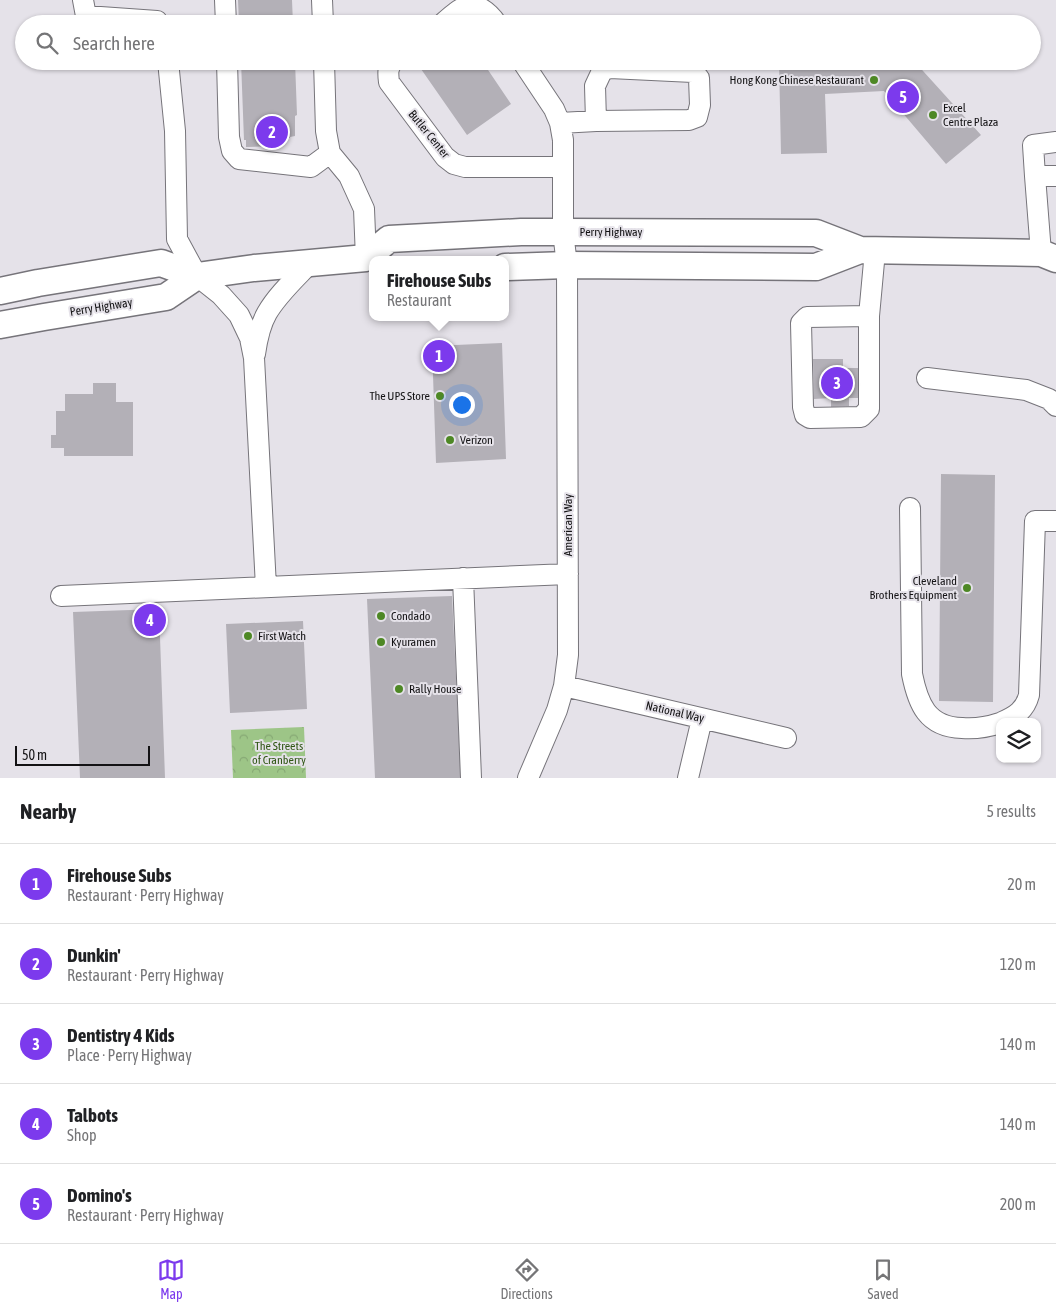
<!DOCTYPE html>
<html lang="en">
<head>
<meta charset="utf-8">
<style>
	body { margin:0; font-family:"Asap Condensed",sans-serif; background:#f2f2f2; color:#202124 }
	.controls { position:absolute; right:15px; bottom:15px; display:grid; overflow:hidden; border-radius:10px; box-shadow:0 1px 4px #0004 }
	.controls button { width:45px; height:45px; display:grid; place-items:center; padding:0; border:0; border-bottom:1px solid #e0e0e0; background:#fff; color:#202124; font:25px sans-serif }
	.scale { position:absolute; left:15px; bottom:12px; width:135px; box-sizing:border-box; padding-left:5px; border:2px solid #131214; border-top:0; font-size:14px; line-height:18px; white-space:nowrap; color:#131214; -webkit-text-stroke:4px #e5e2e9; paint-order:stroke }
	.you { position:absolute; left:461px; top:404px; width:18px; height:18px; margin:-12px; border:4px solid #fff; border-radius:50%; background:#1a73e8; box-shadow:0 0 0 8px #1a73e833 }
	.badge { display:grid; place-items:center; width:32px; height:32px; border-radius:50%; background:#7c3aed; color:#fff; font-size:16px; font-weight:700 }
	.pin { position:absolute; translate:-50% -50%; border:2px solid #fff; box-shadow:0 1px 5px #0006 }
	.popup { position:absolute; left:369px; top:256px; width:140px; height:65px; box-sizing:border-box; display:grid; place-content:center; border-radius:10px; background:#fff; filter:drop-shadow(0 1px 4px #0005); font-size:16px; white-space:nowrap; color:#757577 }
	.popup b { font-size:19px; color:#202124 }
	.popup::after { content:''; position:absolute; left:50%; top:100%; margin-left:-10px; border:10px solid transparent; border-top-color:#fff }
	.list { margin:0; padding:0; list-style:none }
	h2 { display:flex; justify-content:space-between; align-items:center; height:65px; margin:0; padding:0 20px; font-size:21px }
	h2 small { font-size:16px; font-weight:400; color:#757577 }
	.list li { display:grid; grid-template-columns:32px 1fr auto; gap:15px; align-items:center; box-sizing:border-box; height:80px; padding:0 20px; border-top:1px solid #e0e0e0 }
	.list b { display:block; font-size:19px; white-space:nowrap }
	.list p { margin:0; font-size:16px; white-space:nowrap; color:#757577 }
	.list em { font-size:16px; font-style:normal; color:#757577 }
	.icon { flex:none; width:28px; height:28px; fill:none; stroke:currentColor; stroke-width:2; stroke-linecap:round; stroke-linejoin:round }
	.map { position:relative; flex:none; width:1056px; height:778px; overflow:hidden }
	.search { position:absolute; background:#fff; box-shadow:0 1px 4px #0004; left:15px; right:15px; top:15px; height:55px; display:flex; align-items:center; gap:12px; box-sizing:border-box; padding:0 18px; border-radius:28px; color:#757577; font-size:19px }
	.sheet { height:465px; background:#fff }
	nav { display:flex; justify-content:space-around; align-items:center; box-sizing:border-box; height:70px; border-top:1px solid #e0e0e0; background:#fff; font-size:14px; color:#757577 }
	nav a { display:grid; justify-items:center; gap:2px }
	nav .on { color:#7c3aed }
	.map>svg:first-child { display:block }
	.forest { fill:url(#forest-crowns) }
	.building { fill:#b3b0b7 }
	.lines { fill:none; stroke-linecap:round; stroke-linejoin:round }
	.minor-casing { stroke:#76747a; stroke-width:22 }
	.major-casing { stroke:#76747a; stroke-width:29 }
	.minor { stroke:#fff; stroke-width:20 }
	.major { stroke:#fff; stroke-width:26 }
	.poi-dot { fill:#4e8825; stroke:#e5e2e9; stroke-width:2 }
	.labels { text-anchor:middle; stroke-width:4; stroke-linejoin:round; paint-order:stroke }
	.poi-label { font-size:12px; fill:#131214; stroke:#e5e2e9; text-anchor:start }
	.street-label { font-size:12px; fill:#131214; stroke:#e5e2e9 }
	.park-label { font-size:12px; fill:#2f5614; stroke:#e5e2e9 }
</style>
</head>
<body>
<div class="map">
<svg width="1056" height="778" viewBox="0 0 1056 778">
	<defs>
		<pattern id="forest-crowns" width="20" height="18" patternUnits="userSpaceOnUse" patternTransform="scale(1.25)"><rect width="20" height="18" fill="#9dc587"/><path d="M2 6a3 3 0 1 1 6 0M12 15a3 3 0 1 1 6 0" fill="none" stroke="#86a874"/></pattern>
	</defs>
	<rect width="100%" height="100%" fill="#e5e2e9"/>
	<!-- forest -->
	<path class="forest" d="M 304,727 L 306,778 L 233,778 L 231,730 Z"/>
	<!-- building -->
	<path class="building" d="M 238,0 L 292,0 L 293,24 L 239,24 Z
		M 241,61 L 295,61 L 297,115 L 295,116 L 295,136 L 290,137 L 290,138 L 275,139 L 275,146 L 246,147 L 246,140 L 244,140 Z
		M 432,61 L 482,61 L 511,104 L 467,135 L 421,69 Z
		M 779,61 L 914,61 L 981,135 L 946,164 L 884,91 L 825,94 L 827,153 L 781,154 Z
		M 502,343 L 506,459 L 436,463 L 432,346 Z
		M 813,359 L 843,359 L 843,368 L 860,368 L 860,398 L 849,398 L 849,406 L 831,407 L 831,398 L 814,399 Z
		M 93,383 L 116,383 L 116,402 L 133,402 L 133,456 L 64,456 L 64,448 L 51,448 L 51,435 L 56,435 L 56,411 L 65,411 L 65,394 L 93,394 Z
		M 941,474 L 995,475 L 993,702 L 939,701 Z
		M 452,596 L 461,778 L 375,778 L 367,599 Z
		M 159,609 L 165,778 L 80,778 L 73,612 Z
		M 303,621 L 307,709 L 230,713 L 226,624 Z"/>
	<g class="lines">
		<defs>
			<path id="minor" d="M 83,0 L 86,16 L 157,21 L 158,24
				M 225,0 L 226,24
				M 322,0 L 323,24
				M 442,24 C 448,19 459,8 466,7 C 480,3 490,14 497,24
				M 168,61 L 175,131 L 177,239 L 197,276 L 221,295 L 239,315 L 250,338 L 254,358 L 266,587
				M 227,61 L 229,137 L 232,151 L 239,159 L 311,167 L 330,153
				M 324,61 L 326,131 L 330,153 L 349,176 L 364,209 L 366,258
				M 394,61 C 387,67 388,74 389,82 L 445,157 L 454,164 L 465,167 L 563,167
				M 522,61 L 554,109 L 560,123 L 563,140 L 563,232 L 567,265 L 568,655 L 564,686 L 557,710 L 528,778
				M 560,123 L 596,121 L 689,120 L 697,117 L 700,105 L 699,78 L 693,72 L 610,68 L 602,71 L 595,86 L 596,121
				M 1035,176 L 1033,145 L 1056,142
				M 1041,253 L 1035,176 L 1056,176
				M 869,316 L 807,317 L 801,323 L 803,407 L 805,415 L 810,418 L 861,417 L 869,409 L 869,316 L 875,251
				M 255,354 C 257,340 260,325 267,313 C 278,294 296,278 311,262
				M 927,378 L 1026,390 L 1049,399 L 1056,406
				M 910,508 L 912,674 C 918,704 927,727 962,728 C 974,729 988,727 1000,723
				M 463,578 L 471,778
				M 61,596 L 568,574
				M 564,686 L 786,738
				M 1002,722 C 1016,716 1025,710 1029,695 L 1035,521 L 1056,521
				M 688,778 L 702,719"/>
			<path id="major" d="M 505,267 L 567,265 L 816,267 L 860,250
				M 0,291 L 38,283 L 161,263 L 197,276
				M 0,325 L 44,317 L 166,297 L 197,276 L 254,268 L 366,258 L 389,239 L 521,232 L 563,232 L 816,233 L 860,250 L 1041,253 L 1056,259"/>
		</defs>
		<!-- minor casing -->
		<use href="#minor" class="minor-casing"/>
		<!-- major casing -->
		<use href="#major" class="major-casing"/>
		<!-- minor -->
		<use href="#minor" class="minor"/>
		<!-- major -->
		<use href="#major" class="major"/>
	</g>
	<!-- markers -->
	<g class="poi-dot">
		<circle cx="874" cy="80" r="5"/>
		<circle cx="933" cy="115" r="5"/>
		<circle cx="440" cy="396" r="5"/>
		<circle cx="450" cy="440" r="5"/>
		<circle cx="967" cy="588" r="5"/>
		<circle cx="381" cy="616" r="5"/>
		<circle cx="248" cy="636" r="5"/>
		<circle cx="381" cy="642" r="5"/>
		<circle cx="399" cy="689" r="5"/>
	</g>
	<g class="labels">
		<!-- poi labels -->
		<g class="poi-label">
			<text x="864" y="84" text-anchor="end">Hong Kong Chinese Restaurant</text>
			<text x="943" y="112">Excel<tspan x="943" dy="14">Centre Plaza</tspan></text>
			<text x="430" y="400" text-anchor="end">The UPS Store</text>
			<text x="460" y="444">Verizon</text>
			<text x="957" y="585" text-anchor="end">Cleveland<tspan x="957" dy="14">Brothers Equipment</tspan></text>
			<text x="391" y="620">Condado</text>
			<text x="258" y="640">First Watch</text>
			<text x="391" y="646">Kyuramen</text>
			<text x="409" y="693">Rally House</text>
		</g>
		<!-- street labels -->
		<g class="street-label">
			<text transform="translate(429 134) rotate(51)" y="4">Butler Center</text>
			<text x="611" y="236">Perry Highway</text>
			<text transform="translate(101 307) rotate(-9)" y="4">Perry Highway</text>
			<text transform="translate(568 525) rotate(-90)" y="4">American Way</text>
			<text transform="translate(675 712) rotate(13)" y="4">National Way</text>
		</g>
		<!-- park labels -->
		<g class="park-label">
			<text x="279" y="750">The Streets<tspan x="279" dy="14">of Cranberry</tspan></text>
		</g>
	</g>
</svg>
<div class="controls">
<button><svg class="icon" aria-label="layers" viewBox="0 0 24 24"><path d="M12 4l9 5-9 5-9-5zM3 14l9 5 9-5"/></svg></button>
</div>
<div class="scale">50 m</div>
<div class="you"></div>
<div class="pin badge" style="left:439px;top:356px">1</div>
<div class="popup"><b>Firehouse Subs</b>Restaurant</div>
<div class="pin badge" style="left:272px;top:132px">2</div>
<div class="pin badge" style="left:837px;top:383px">3</div>
<div class="pin badge" style="left:150px;top:620px">4</div>
<div class="pin badge" style="left:903px;top:97px">5</div>
<div class="search"><svg class="icon" aria-label="search" viewBox="0 0 24 24"><circle cx="10" cy="10" r="6"/><path d="M15 15l6 6"/></svg>Search here</div>
</div>
<section class="sheet">
<h2>Nearby<small>5 results</small></h2>
<ul class="list">
<li><span class="badge">1</span><div><b>Firehouse Subs</b><p>Restaurant · Perry Highway</p></div><em>20 m</em></li>
<li><span class="badge">2</span><div><b>Dunkin'</b><p>Restaurant · Perry Highway</p></div><em>120 m</em></li>
<li><span class="badge">3</span><div><b>Dentistry 4 Kids</b><p>Place · Perry Highway</p></div><em>140 m</em></li>
<li><span class="badge">4</span><div><b>Talbots</b><p>Shop</p></div><em>140 m</em></li>
<li><span class="badge">5</span><div><b>Domino's</b><p>Restaurant · Perry Highway</p></div><em>200 m</em></li>
</ul>
</section>
<nav>
<a class="on"><svg class="icon" aria-label="map" viewBox="0 0 24 24"><path d="M3 6l6-2 6 2 6-2v14l-6 2-6-2-6 2zM9 4v14M15 6v14"/></svg>Map</a>
<a><svg class="icon" aria-label="directions" viewBox="0 0 24 24"><path d="M12 3l9 9-9 9-9-9zM9 14v-3h6M13 9l2 2-2 2"/></svg>Directions</a>
<a><svg class="icon" aria-label="saved" viewBox="0 0 24 24"><path d="M7 4h10v16l-5-4-5 4z"/></svg>Saved</a>
</nav>
</body>
</html>
